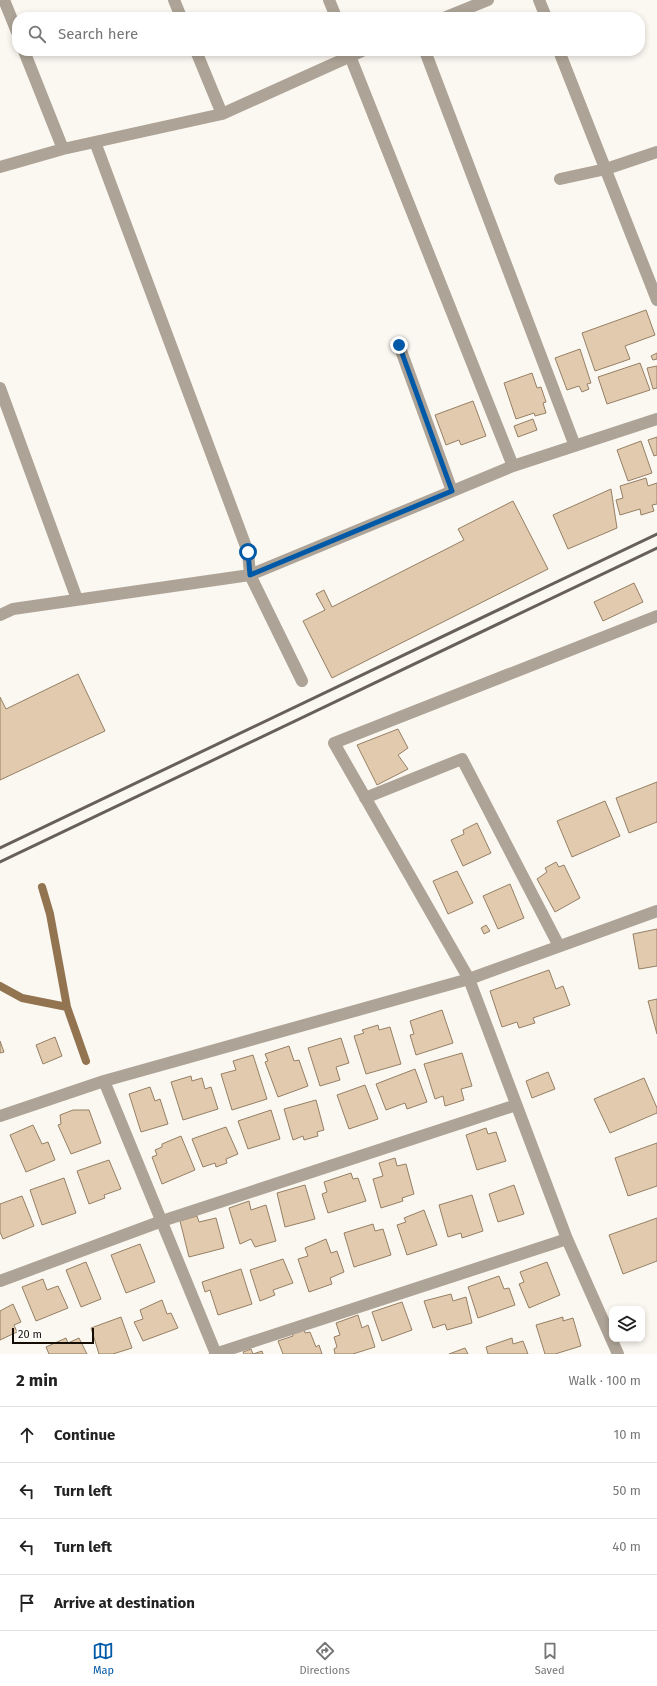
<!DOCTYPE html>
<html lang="en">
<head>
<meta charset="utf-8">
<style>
	body { margin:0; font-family:"Fira Sans",sans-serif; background:#f2f2f2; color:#222 }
	.controls { position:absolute; right:12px; bottom:12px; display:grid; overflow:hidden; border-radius:8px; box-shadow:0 2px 6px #0003 }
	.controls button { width:36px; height:36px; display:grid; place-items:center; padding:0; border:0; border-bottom:1px solid #e0e0e0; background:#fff; color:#222; font:20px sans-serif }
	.scale { position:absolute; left:12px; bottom:10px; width:82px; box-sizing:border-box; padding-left:4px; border:2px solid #150d04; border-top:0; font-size:11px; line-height:14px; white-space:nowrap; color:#150d04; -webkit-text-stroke:3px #fff; paint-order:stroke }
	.stop { position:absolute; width:12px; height:12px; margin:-9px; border:3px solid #0059a7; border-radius:50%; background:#fff }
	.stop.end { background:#0059a7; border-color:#fff; box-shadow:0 1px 4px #0008 }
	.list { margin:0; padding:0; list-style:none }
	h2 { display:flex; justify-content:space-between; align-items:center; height:52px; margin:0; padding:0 16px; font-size:17px }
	h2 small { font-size:13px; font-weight:400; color:#767676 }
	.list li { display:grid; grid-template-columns:26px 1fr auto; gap:12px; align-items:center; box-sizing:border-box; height:56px; padding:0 16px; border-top:1px solid #e0e0e0 }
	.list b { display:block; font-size:15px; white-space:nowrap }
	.list em { font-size:13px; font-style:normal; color:#767676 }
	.icon { flex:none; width:22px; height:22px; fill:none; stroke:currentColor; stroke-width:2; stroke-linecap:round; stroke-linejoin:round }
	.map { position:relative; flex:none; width:657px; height:1354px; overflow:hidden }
	.search { position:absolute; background:#fff; box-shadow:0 2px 6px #0003; left:12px; right:12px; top:12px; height:44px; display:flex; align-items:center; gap:10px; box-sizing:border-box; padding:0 14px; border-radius:16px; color:#767676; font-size:15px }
	.sheet { height:276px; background:#fff }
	nav { display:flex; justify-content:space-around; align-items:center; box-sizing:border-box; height:56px; border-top:1px solid #e0e0e0; background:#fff; font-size:11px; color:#767676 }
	nav a { display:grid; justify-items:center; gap:2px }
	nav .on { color:#0059a7 }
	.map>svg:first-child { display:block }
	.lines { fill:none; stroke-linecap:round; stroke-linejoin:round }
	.stream { stroke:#927550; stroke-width:8 }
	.building { fill:#e1caad; stroke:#968065 }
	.minor { stroke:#ada396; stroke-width:12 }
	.rail { stroke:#676058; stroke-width:3 }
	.route { stroke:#0059a7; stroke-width:5 }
</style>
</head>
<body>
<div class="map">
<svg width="657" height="1354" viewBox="0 0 657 1354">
	<rect width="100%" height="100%" fill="#fbf7f1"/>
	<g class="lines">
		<!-- stream -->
		<path class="stream" d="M 42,887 L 50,914 L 67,1007
			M 0,986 L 22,998 L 67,1007 L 86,1061"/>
	</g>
	<!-- building -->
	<path class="building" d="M 646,310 L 655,335 L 625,346 L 630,359 L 595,371 L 582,333 Z
		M 580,349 L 591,383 L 587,384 L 589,389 L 582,392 L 579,386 L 567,390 L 555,358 Z
		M 657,353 L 657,359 L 653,360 L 651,356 Z
		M 640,363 L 650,390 L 607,404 L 598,377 Z
		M 657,366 L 657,388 L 653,389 L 647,368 Z
		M 532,373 L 537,388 L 541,387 L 546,402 L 543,403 L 546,413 L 535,416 L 534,413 L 516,419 L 504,383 Z
		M 473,401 L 486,436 L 461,445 L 459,440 L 446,445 L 435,415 Z
		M 533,419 L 537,430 L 518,437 L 514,426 Z
		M 657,437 L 657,455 L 654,456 L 648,440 Z
		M 641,441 L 652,473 L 628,481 L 617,450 Z
		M 646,478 L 648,486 L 657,483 L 657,504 L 652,505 L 654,511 L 641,515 L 640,509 L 620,515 L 616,500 L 623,498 L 620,486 Z
		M 611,489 L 617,528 L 568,549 L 553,515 Z
		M 513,501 L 548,569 L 332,678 L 303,621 L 325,610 L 316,594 L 324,590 L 332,607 L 464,540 L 458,529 Z
		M 634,583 L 643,602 L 603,621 L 594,602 Z
		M 78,674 L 105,731 L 0,780 L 0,697 L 6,709 Z
		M 398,729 L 408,748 L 398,755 L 408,769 L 377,785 L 357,745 Z
		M 657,782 L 657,822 L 629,833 L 616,798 Z
		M 605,801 L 620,836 L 572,857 L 557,821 Z
		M 477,823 L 491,853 L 463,866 L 451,840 L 464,834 L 463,830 Z
		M 556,862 L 559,867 L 564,865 L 580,898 L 555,912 L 537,879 L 547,872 L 545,868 Z
		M 457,871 L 473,903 L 448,914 L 433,881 Z
		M 510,884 L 524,918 L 498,929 L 483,896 Z
		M 486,925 L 490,931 L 484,934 L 481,928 Z
		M 657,929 L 657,966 L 639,969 L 633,934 Z
		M 549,970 L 556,989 L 563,986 L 570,1005 L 533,1018 L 535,1023 L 519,1028 L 517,1022 L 502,1027 L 490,991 Z
		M 657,999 L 657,1034 L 648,1001 Z
		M 442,1010 L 453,1043 L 416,1055 L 410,1035 L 414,1034 L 410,1021 Z
		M 378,1025 L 379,1030 L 390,1027 L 401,1064 L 366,1074 L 354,1036 L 364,1033 L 362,1030 Z
		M 55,1037 L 62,1056 L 43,1064 L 36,1045 Z
		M 341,1038 L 349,1063 L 336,1067 L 340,1080 L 320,1086 L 308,1048 Z
		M 0,1041 L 4,1052 L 0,1053 Z
		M 289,1046 L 294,1061 L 299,1060 L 308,1086 L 278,1097 L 265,1062 L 268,1061 L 265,1054 Z
		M 462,1053 L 472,1086 L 461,1089 L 464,1100 L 445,1106 L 443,1096 L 435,1099 L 424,1064 Z
		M 253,1055 L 267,1099 L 232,1110 L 221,1074 L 236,1070 L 233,1061 Z
		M 415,1069 L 427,1102 L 407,1109 L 405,1103 L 386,1110 L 376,1084 Z
		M 548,1072 L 555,1089 L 532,1098 L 526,1081 Z
		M 191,1076 L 192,1081 L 202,1078 L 205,1089 L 211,1087 L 218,1109 L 183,1120 L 171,1082 Z
		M 644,1078 L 657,1108 L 657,1113 L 610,1133 L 594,1099 Z
		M 365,1085 L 378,1119 L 349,1129 L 337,1095 Z
		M 150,1087 L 155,1101 L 160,1099 L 168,1124 L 141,1132 L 129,1094 Z
		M 316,1100 L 324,1130 L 317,1132 L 318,1136 L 304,1140 L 303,1136 L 293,1140 L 284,1109 Z
		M 73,1110 L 89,1110 L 101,1143 L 71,1154 L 58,1125 L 61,1124 L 60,1115 Z
		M 271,1110 L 280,1139 L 248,1149 L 238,1121 Z
		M 33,1125 L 42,1144 L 48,1142 L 55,1160 L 26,1172 L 10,1135 Z
		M 226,1127 L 238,1154 L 226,1159 L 227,1163 L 216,1167 L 215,1163 L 203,1167 L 192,1139 Z
		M 486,1128 L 488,1134 L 496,1132 L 506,1161 L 477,1170 L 466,1135 Z
		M 181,1136 L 195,1170 L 162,1184 L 152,1157 L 157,1155 L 155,1150 L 162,1147 L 162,1144 Z
		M 657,1143 L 657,1186 L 628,1196 L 615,1158 Z
		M 395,1158 L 397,1166 L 406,1164 L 414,1194 L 402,1198 L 403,1201 L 381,1208 L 373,1179 L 383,1176 L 379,1163 Z
		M 109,1160 L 121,1189 L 104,1195 L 105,1198 L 89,1204 L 77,1171 Z
		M 351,1173 L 353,1179 L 358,1178 L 366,1201 L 328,1213 L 322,1194 L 327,1192 L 324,1182 Z
		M 64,1178 L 76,1213 L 42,1225 L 30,1190 Z
		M 305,1185 L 315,1219 L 285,1227 L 277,1193 Z
		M 514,1185 L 524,1214 L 498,1222 L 489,1194 Z
		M 472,1195 L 483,1231 L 462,1238 L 461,1233 L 448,1237 L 439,1205 Z
		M 22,1196 L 34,1226 L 3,1239 L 0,1232 L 0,1204 Z
		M 249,1201 L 251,1210 L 266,1205 L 276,1241 L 255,1247 L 251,1239 L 240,1244 L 229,1208 Z
		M 424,1210 L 437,1245 L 407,1255 L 397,1225 L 406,1222 L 404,1218 Z
		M 197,1216 L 199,1222 L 216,1218 L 224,1248 L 189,1257 L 180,1221 Z
		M 657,1218 L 657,1261 L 623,1274 L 609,1235 Z
		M 373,1224 L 375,1231 L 383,1229 L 391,1255 L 354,1267 L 344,1233 Z
		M 326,1239 L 331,1253 L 337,1251 L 344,1272 L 330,1278 L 332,1284 L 309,1292 L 298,1259 L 308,1256 L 305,1248 Z
		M 140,1244 L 155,1282 L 126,1293 L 111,1255 Z
		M 283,1259 L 293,1283 L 273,1290 L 275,1295 L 260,1301 L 250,1270 Z
		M 86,1262 L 101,1299 L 81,1307 L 66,1270 Z
		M 547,1262 L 560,1295 L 529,1308 L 519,1284 L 524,1282 L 520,1272 Z
		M 241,1269 L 252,1304 L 218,1315 L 210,1290 L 205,1292 L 202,1282 Z
		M 499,1276 L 504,1289 L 509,1288 L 515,1305 L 478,1318 L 468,1287 Z
		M 43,1279 L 47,1290 L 58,1286 L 68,1308 L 36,1321 L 22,1287 Z
		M 451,1294 L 453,1301 L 466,1297 L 472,1323 L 447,1330 L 445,1324 L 433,1328 L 424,1301 Z
		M 162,1300 L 167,1314 L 171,1313 L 178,1328 L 143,1341 L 134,1322 L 143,1319 L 140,1310 Z
		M 402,1302 L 412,1330 L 382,1341 L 372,1312 Z
		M 13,1304 L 21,1322 L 14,1325 L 17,1332 L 0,1340 L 0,1311 Z
		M 358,1315 L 362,1328 L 368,1325 L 375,1347 L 353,1354 L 335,1354 L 334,1349 L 337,1347 L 334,1337 L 340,1335 L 336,1323 Z
		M 121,1317 L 132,1348 L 113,1354 L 99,1354 L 91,1328 Z
		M 563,1317 L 563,1321 L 573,1318 L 581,1346 L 555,1354 L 545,1354 L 536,1325 Z
		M 304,1329 L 305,1333 L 310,1332 L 316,1347 L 319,1345 L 322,1354 L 283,1354 L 278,1341 L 293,1336 L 292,1333 Z
		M 66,1338 L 68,1343 L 79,1338 L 87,1354 L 49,1354 L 46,1347 Z
		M 512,1338 L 513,1344 L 523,1341 L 528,1354 L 488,1354 L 486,1347 Z
		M 465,1348 L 468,1354 L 449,1354 Z
		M 251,1349 L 253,1354 L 262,1351 L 263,1354 L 244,1354 L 243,1352 Z"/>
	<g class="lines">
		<!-- minor -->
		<path class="minor" d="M 4,0 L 17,32
			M 174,0 L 181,17
			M 329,0 L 336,17
			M 539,0 L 546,17
			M 446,17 L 488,0
			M 24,51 L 63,149
			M 196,51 L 222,114
			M 348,51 L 513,466
			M 425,51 L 575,446
			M 559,51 L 657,300
			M 0,167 L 63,149 L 222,114 L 362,51
			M 560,179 L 606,169 L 657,152
			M 399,345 L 452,491
			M 0,388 L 77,599
			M 0,615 L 13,609 L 250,575 L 248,552 L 95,142
			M 302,681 L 250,575 L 513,466 L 657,419
			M 365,798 L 462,759 L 559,946
			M 104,1081 L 216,1354
			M 0,1116 L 104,1081 L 469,979 L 657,911
			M 0,1281 L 162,1221 L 516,1105
			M 215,1354 L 567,1239
			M 618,1354 L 567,1239 L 469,979 L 334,743 L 657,616"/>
		<!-- rail -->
		<path class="rail" d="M 0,848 L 657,534
			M 0,862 L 657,548"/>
	</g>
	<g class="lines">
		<!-- route -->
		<path class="route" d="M 248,552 L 250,575 L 452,491 L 399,345"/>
	</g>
</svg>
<div class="controls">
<button><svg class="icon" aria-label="layers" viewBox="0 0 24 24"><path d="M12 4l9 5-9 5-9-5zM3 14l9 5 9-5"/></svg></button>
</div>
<div class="scale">20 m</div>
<div class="stop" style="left:248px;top:552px"></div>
<div class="stop end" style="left:399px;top:345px"></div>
<div class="search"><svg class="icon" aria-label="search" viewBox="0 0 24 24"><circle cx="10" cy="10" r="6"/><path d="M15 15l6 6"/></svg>Search here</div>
</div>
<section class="sheet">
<h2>2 min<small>Walk · 100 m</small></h2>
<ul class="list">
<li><svg class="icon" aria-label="ahead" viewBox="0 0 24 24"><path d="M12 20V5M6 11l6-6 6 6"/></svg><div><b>Continue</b></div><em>10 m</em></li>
<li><svg class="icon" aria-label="left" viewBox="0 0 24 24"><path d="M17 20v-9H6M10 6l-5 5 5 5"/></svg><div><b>Turn left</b></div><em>50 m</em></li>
<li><svg class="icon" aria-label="left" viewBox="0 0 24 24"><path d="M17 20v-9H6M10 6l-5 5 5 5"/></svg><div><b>Turn left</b></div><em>40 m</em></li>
<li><svg class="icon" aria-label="arrive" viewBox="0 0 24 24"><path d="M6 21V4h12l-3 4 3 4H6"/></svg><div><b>Arrive at destination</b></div></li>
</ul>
</section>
<nav>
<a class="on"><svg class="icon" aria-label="map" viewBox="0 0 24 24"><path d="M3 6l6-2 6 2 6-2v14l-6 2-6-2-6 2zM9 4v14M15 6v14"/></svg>Map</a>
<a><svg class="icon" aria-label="directions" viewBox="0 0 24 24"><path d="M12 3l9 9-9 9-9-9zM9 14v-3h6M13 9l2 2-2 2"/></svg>Directions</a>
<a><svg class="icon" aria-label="saved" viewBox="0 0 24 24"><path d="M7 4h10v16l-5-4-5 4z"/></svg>Saved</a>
</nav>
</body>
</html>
